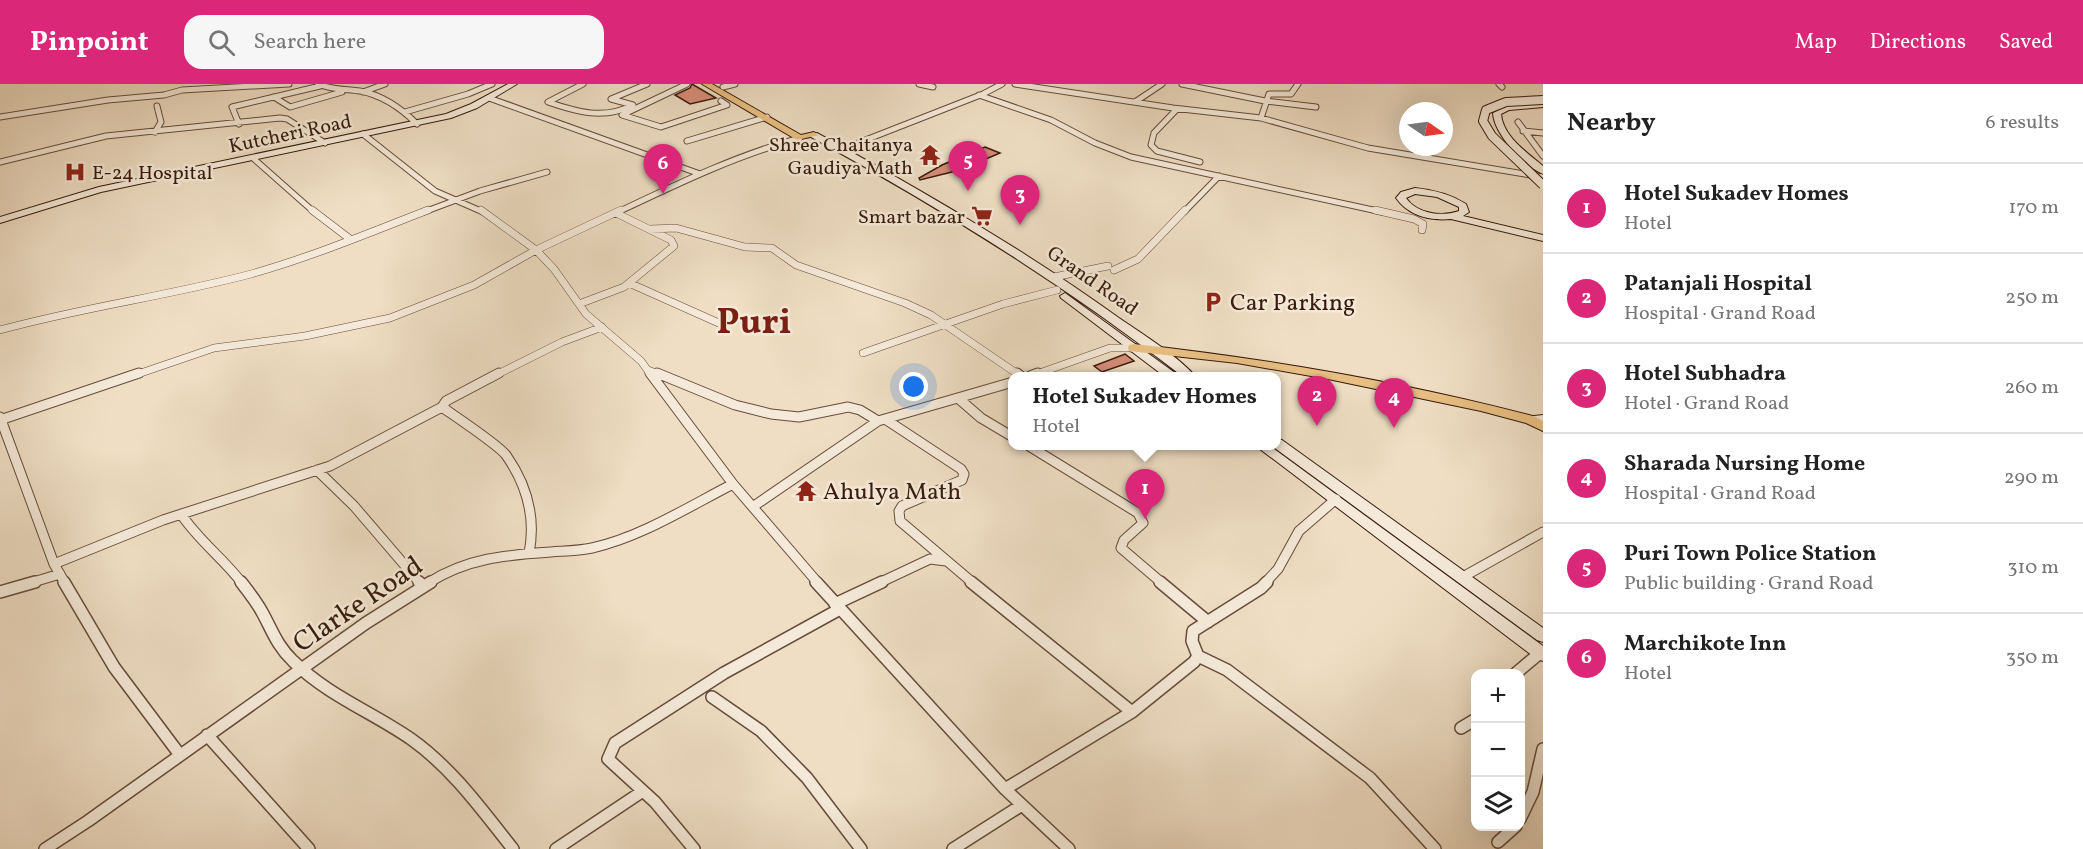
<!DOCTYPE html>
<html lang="en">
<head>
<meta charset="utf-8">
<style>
	body { margin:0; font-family:Vollkorn,serif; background:#f6f6f6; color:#222 }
	.controls { position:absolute; right:18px; bottom:18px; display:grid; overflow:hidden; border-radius:12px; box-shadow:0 6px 24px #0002 }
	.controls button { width:54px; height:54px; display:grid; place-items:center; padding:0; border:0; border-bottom:2px solid #e0e0e0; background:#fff; color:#222; font:30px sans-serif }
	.compass { position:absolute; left:1399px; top:18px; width:54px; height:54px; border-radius:50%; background:#fff; box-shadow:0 6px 24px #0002; rotate:103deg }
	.you { position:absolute; left:914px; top:303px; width:21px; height:21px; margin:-15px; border:4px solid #fff; border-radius:50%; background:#1a73e8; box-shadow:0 0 0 9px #1a73e833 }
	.badge { display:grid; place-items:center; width:39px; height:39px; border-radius:50%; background:#db2777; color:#fff; font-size:20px; font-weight:700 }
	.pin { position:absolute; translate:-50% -50px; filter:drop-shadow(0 2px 3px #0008) }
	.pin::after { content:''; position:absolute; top:32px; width:21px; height:18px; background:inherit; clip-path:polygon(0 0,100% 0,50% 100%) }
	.popup { position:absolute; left:1008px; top:288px; width:273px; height:78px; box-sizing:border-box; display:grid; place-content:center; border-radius:12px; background:#fff; filter:drop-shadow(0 2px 4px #0005); font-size:20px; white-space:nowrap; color:#767676 }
	.popup b { font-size:22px; color:#222 }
	.popup::after { content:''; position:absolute; left:50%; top:100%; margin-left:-12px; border:12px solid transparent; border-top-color:#fff }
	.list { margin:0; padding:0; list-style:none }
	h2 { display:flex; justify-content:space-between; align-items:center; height:78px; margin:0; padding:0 24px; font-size:26px }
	h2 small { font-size:20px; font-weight:400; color:#767676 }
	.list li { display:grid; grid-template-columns:39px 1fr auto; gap:18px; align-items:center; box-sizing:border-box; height:90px; padding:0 24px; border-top:2px solid #e0e0e0 }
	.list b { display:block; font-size:22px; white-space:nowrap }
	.list p { margin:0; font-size:20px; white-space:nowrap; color:#767676 }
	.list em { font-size:20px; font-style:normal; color:#767676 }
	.icon { flex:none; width:33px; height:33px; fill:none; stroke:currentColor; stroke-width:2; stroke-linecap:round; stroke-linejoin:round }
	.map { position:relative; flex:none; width:1543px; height:765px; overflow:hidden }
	header { display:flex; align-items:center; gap:36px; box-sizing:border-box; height:84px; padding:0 30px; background:#db2777; color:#fff }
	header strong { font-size:28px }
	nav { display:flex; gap:33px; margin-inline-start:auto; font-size:21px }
	.search { width:420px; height:54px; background:#f6f6f6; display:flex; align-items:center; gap:15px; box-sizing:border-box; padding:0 21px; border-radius:18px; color:#767676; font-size:22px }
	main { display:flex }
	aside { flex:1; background:#fff }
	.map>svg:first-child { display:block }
	.building { fill:#d88d7a; stroke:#381b0d; stroke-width:1.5 }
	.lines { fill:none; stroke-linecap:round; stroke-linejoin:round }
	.street-far3-casing { stroke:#664c3b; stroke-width:7 }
	.street-far2-casing { stroke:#664c3b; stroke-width:8 }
	.street-far1-casing { stroke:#664c3b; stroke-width:11 }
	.street-casing { stroke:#664c3b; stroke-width:14 }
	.secondary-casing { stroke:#381b0d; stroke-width:2 }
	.primary-casing { stroke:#381b0d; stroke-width:2 }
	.street-far3 { stroke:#f5ead9; stroke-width:5 }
	.street-far2 { stroke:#f5ead9; stroke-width:7 }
	.street-far1 { stroke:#f5ead9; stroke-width:9 }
	.street { stroke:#f5ead9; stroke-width:11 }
	.secondary { fill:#f5ead9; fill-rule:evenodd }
	.primary { fill:#e8bf82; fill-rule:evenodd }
	.secondary-bridge-casing { stroke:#381b0d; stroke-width:10; stroke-linecap:butt }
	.secondary-bridge { stroke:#f5ead9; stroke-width:8 }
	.labels { text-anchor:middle; stroke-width:5; stroke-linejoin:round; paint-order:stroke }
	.far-street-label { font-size:20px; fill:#381b0d; stroke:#f5ead9 }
	.far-poi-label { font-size:20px; fill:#381b0d; stroke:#f5ead9; text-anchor:end }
	.poi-label { font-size:24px; fill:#381b0d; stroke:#f5ead9; text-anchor:start }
	.near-street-label { font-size:28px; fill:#381b0d; stroke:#f5ead9 }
	.town-label { font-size:36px; font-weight:bold; fill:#7a1f14; stroke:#f5ead9 }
</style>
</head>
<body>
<header>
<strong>Pinpoint</strong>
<div class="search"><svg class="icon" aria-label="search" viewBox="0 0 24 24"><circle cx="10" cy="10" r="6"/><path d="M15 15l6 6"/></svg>Search here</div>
<nav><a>Map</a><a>Directions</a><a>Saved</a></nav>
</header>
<main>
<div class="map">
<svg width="1543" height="765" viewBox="0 0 1543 765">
	<rect width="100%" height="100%" fill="#efdec4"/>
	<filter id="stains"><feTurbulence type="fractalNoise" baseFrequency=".00333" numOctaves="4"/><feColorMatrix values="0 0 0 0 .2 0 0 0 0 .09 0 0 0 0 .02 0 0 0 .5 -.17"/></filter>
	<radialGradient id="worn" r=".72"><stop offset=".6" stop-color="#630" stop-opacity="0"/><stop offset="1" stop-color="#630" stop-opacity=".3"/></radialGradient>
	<!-- building -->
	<path class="building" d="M 692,0 L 716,14 L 690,20 L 675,11 L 690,4 Z
		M 985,63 L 1000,69 L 960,86 L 920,96 L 919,94 L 942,81 Z
		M 1125,270 L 1134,277 L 1102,288 L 1094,282 Z"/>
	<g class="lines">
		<defs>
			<path id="street-far3" d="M 318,0 C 332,6 345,5 360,7 C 382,11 402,25 417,40
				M 583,0 L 548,18 C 577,28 604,36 633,21 L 611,15 L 647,0
				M 687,0 L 622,31 L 661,43 L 727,21 L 721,17
				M 919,0 L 933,3
				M 1015,0 L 1173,24 L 1261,34 L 1368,64 L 1543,93
				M 1182,0 L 1265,17 L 1316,23
				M 1499,0 L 1502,3
				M 723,3 L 735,0
				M 363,8 L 385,0
				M 979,11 L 1051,36 L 1095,59 L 1131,73 L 1382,128
				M 274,13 L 290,23 L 342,8
				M 489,14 L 700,90
				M 1135,18 L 1162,0
				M 1177,25 L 1154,49 L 1151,61 L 1157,67 L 1200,78
				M 405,28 L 468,10 L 492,0
				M 0,33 L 108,16 L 164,11 L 182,6 L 289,0
				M 1261,34 L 1269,10 L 1291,10 L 1298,0
				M 1518,38 L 1543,72
				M 239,40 L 232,23 L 320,2
				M 1523,47 L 1543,49
				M 155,48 L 161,38 L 157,22
				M 363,50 L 435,107 L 483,128
				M 687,57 L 767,33
				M 840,66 L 983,10 L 1002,0
				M 253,74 L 314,128
				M 0,78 L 106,52 L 280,34 L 287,35 L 325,59
				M 424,128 L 480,107 L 547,88
				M 618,128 C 677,100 737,71 800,54
				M 1184,128 L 1219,92"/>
			<path id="street-far2" d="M 312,126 L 350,155
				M 481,126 L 536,166 L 554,185 L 586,230 L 641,277 L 651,291
				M 1375,126 L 1414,135 L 1423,140 L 1422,146
				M 650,145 L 676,144 L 745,163 L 772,164 L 796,181 L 905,219 L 931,231 L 1019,291
				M 1114,186 L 1138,175 L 1185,126
				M 1054,193 L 1108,182
				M 629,199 L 721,240
				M 579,220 L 624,203 L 674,162 L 671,156 L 616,129
				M 0,246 C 83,223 168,212 251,190 C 311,173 369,149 428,126
				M 863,269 L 1003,220 L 1057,206
				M 648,286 L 661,291
				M 135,291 L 214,264 L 305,252 L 390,234 L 474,201 L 536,166 L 621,126
				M 496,291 L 562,258 L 602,243
				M 1034,291 L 1110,264 L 1134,264"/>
			<path id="street-far1" d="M 650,289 L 733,400 L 818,499
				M 657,289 L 735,321 L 771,330 L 799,333 L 848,323 L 860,326 L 878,337
				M 1017,289 L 1021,292
				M 1030,292 L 1038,289
				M 958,314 L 981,334 L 1013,353
				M 442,323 C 456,333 497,360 506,371 C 527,401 536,434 529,469
				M 0,333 L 54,480 L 65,499
				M 3,335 L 139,289
				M 885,335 L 961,385 L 964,390 L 962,396 L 902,422 L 899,427 L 900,437 L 973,499
				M 1029,362 L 1138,429 L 1143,439 L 1124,456 L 1121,464 L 1162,499
				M 317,386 L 354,422 L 420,499
				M 754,422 L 878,337 L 1013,298
				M 181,430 C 198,456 223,474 242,499
				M 54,480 L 163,436 L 330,382 L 442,323 L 446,317 L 499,289
				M 1461,494 L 1543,448
				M 30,499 L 60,490
				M 428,499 C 467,474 506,471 551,468 C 564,467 578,467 592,464 C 641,453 688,423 733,400
				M 879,499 L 930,475 L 946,477
				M 1265,499 L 1278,485 L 1299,447 L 1336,415"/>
			<path id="street" d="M 64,498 L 114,583 L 180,671
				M 241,498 C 248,507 256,517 262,528 C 272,546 277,562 293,577 C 327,611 372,628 411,655 C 452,684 482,726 513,765
				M 419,498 L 423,502
				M 816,498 L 1005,705 L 1069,765
				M 971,498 L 1132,628
				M 1160,498 L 1208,538
				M 0,508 L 35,498
				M 835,520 L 882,498
				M 1198,572 L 1227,586 L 1370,694 L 1435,765
				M 1515,590 L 1540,569
				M 712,613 L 761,647 L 807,694 L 861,765
				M 1461,644 L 1476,635
				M 207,651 L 309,765
				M 1005,705 L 1132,628 L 1194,578 L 1198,572 L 1192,557 L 1193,547 L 1261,504 L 1267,498
				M 1520,735 L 1533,708 L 1543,665
				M 1498,758 L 1516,742
				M 45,765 L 88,737 L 366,539 L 431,498
				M 556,765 L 643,707
				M 694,765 L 655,718 L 608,675 L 615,659 L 724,589 L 840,525
				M 953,765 L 1022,721"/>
			<path id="secondary" d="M 508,0 L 517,0 L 477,24 L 451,34 L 101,108 L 0,139 L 0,133 L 99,103 L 446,30 L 471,20 Z
				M 1543,19 L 1543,23 L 1509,26 L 1501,30 C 1503,53 1527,68 1543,82 L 1543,90 C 1524,82 1494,50 1493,29 L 1507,22 Z
				M 811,49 L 817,49 C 921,106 1023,165 1119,234 C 1141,249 1179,273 1195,292 L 1182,292 C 1065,201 941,124 811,53 Z
				M 1415,104 C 1434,106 1450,110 1466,120 L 1469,128 L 1463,132 L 1543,151 L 1543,157 L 1451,135 C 1430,137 1409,132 1396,114 L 1401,108 ZM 1415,110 L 1437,113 L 1459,123 L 1459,127 C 1442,133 1417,130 1406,114 Z
				M 1065,209 L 1175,289 L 1177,292 L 1164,292 L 1061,214 L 1060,212 Z
				M 1543,331 L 1543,339 L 1531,340 L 1525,336 L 1526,333 Z
				M 1277,355 L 1282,356 L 1543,544 L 1543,558 L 1537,556 L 1272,362 L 1277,362 Z
				M 1256,362 L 1270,362 L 1543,562 L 1543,577 L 1537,575 Z"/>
			<path id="primary" d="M 702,0 L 712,0 L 801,51 L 814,48 L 819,51 L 797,56 Z
				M 1134,260 C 1269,275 1404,298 1536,333 L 1543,337 L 1543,347 L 1526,339 L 1481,327 L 1328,295 L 1237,279 L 1129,267 L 1128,264 L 1129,261 Z"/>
		</defs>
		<!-- street-far3 casing -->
		<use href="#street-far3" class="street-far3-casing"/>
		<!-- street-far2 casing -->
		<use href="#street-far2" class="street-far2-casing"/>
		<!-- street-far1 casing -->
		<use href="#street-far1" class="street-far1-casing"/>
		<!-- street casing -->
		<use href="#street" class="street-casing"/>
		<!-- secondary casing -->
		<use href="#secondary" class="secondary-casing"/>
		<!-- primary casing -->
		<use href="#primary" class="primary-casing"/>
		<!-- street-far3 -->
		<use href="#street-far3" class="street-far3"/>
		<!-- street-far2 -->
		<use href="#street-far2" class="street-far2"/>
		<!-- street-far1 -->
		<use href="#street-far1" class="street-far1"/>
		<!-- street -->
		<use href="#street" class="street"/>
		<!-- secondary -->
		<use href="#secondary" class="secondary"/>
		<!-- primary -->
		<use href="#primary" class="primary"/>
		<defs>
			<path id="secondary-bridge" d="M 1543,16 L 1506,18 L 1486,26 L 1483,37 L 1492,52 L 1543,101"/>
		</defs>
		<!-- secondary-bridge casing -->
		<use href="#secondary-bridge" class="secondary-bridge-casing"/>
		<!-- secondary-bridge -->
		<use href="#secondary-bridge" class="secondary-bridge"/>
	</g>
	<!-- icons -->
	<defs>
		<symbol id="temple-bare" viewBox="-9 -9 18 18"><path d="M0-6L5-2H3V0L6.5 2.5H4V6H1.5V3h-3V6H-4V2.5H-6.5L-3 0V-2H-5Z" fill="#8f2418" stroke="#f5ead9" stroke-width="2.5" paint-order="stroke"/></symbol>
		<symbol id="hospital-bare" viewBox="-9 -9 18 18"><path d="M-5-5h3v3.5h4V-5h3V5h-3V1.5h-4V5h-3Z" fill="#8f2418" stroke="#f5ead9" stroke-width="2.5" paint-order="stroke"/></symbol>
		<symbol id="supermarket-bare" viewBox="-9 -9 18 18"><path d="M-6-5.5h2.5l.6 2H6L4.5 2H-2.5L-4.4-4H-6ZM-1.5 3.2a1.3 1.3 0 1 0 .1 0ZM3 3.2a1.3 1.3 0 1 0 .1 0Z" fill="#8f2418" stroke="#f5ead9" stroke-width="2.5" paint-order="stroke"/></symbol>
		<symbol id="parking-bare" viewBox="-9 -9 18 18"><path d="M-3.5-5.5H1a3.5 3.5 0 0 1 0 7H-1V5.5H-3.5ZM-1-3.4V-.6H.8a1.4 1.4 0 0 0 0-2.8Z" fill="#8f2418" stroke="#f5ead9" stroke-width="2.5" paint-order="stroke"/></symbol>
	</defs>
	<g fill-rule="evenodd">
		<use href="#temple-bare" x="915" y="56" width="30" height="30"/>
		<use href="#hospital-bare" x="60" y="73" width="30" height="30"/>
		<use href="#supermarket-bare" x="967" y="117" width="30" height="30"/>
		<use href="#parking-bare" x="1198" y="203" width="30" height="30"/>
		<use href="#temple-bare" x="791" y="392" width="30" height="30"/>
	</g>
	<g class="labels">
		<!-- far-street labels -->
		<g class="far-street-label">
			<text transform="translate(290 49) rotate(-12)" y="7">Kutcheri Road</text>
			<text transform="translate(1093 196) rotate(35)" y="7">Grand Road</text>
		</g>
		<!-- far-poi labels -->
		<g class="far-poi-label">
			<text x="913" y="67">Shree Chaitanya<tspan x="913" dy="23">Gaudiya Math</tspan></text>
			<text x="92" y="95" text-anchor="start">E-24 Hospital</text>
			<text x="965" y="139">Smart bazar</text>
		</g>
		<!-- poi labels -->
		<g class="poi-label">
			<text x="1230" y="226">Car Parking</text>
			<text x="823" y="415">Ahulya Math</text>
		</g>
		<!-- near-street labels -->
		<g class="near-street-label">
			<text transform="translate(357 519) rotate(-34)" y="10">Clarke Road</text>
		</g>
		<!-- town labels -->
		<g class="town-label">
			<text x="754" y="249">Puri</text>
		</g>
	</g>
	<rect width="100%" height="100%" filter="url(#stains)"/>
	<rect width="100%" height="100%" fill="url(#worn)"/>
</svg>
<div class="controls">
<button>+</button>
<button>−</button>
<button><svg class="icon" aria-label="layers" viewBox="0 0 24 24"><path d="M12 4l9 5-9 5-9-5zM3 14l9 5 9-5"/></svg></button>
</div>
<svg class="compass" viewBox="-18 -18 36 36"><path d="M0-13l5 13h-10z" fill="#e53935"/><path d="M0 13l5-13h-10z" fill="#767676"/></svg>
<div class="you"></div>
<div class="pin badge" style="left:1145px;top:435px">1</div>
<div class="popup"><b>Hotel Sukadev Homes</b>Hotel</div>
<div class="pin badge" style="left:1317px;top:342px">2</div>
<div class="pin badge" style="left:1020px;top:141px">3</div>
<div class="pin badge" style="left:1394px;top:344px">4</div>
<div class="pin badge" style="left:968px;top:107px">5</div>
<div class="pin badge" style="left:663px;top:110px">6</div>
</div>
<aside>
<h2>Nearby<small>6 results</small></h2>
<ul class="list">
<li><span class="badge">1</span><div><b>Hotel Sukadev Homes</b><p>Hotel</p></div><em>170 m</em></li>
<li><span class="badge">2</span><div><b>Patanjali Hospital</b><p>Hospital · Grand Road</p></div><em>250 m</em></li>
<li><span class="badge">3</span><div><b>Hotel Subhadra</b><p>Hotel · Grand Road</p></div><em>260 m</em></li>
<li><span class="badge">4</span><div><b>Sharada Nursing Home</b><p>Hospital · Grand Road</p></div><em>290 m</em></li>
<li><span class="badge">5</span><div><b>Puri Town Police Station</b><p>Public building · Grand Road</p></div><em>310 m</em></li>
<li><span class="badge">6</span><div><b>Marchikote Inn</b><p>Hotel</p></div><em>350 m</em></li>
</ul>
</aside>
</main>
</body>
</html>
